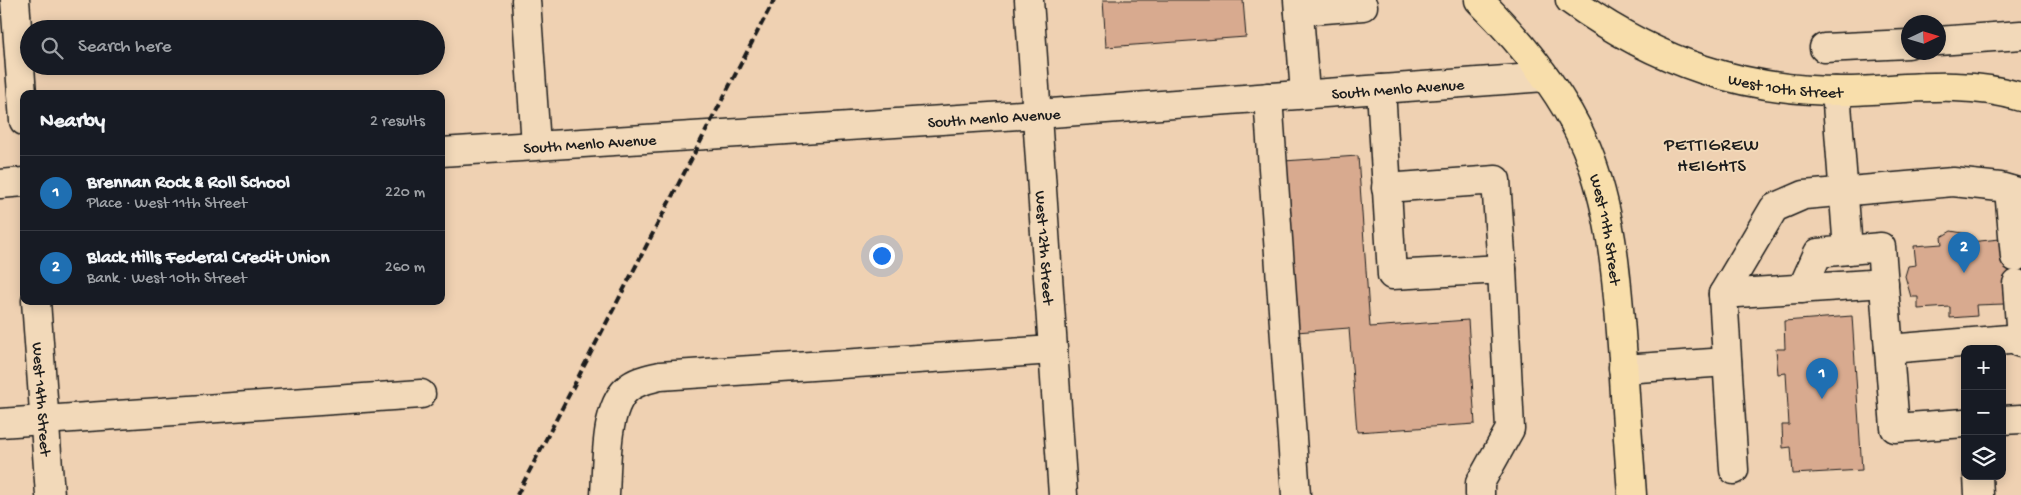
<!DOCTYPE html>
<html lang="en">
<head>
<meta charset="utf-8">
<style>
	body { margin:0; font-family:"Gochi Hand",sans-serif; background:#242831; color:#f1f3f6 }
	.controls { position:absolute; right:15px; bottom:15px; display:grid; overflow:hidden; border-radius:10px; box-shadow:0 2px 12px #0003 }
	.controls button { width:45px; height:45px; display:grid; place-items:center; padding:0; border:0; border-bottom:1px solid #363941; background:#171b24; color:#f1f3f6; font:25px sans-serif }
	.compass { position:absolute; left:1901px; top:15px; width:45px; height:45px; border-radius:50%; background:#171b24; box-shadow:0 2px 12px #0003; rotate:86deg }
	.you { position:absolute; left:881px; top:255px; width:18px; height:18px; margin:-12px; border:4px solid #fff; border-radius:50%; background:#1a73e8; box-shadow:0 0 0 8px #1a73e833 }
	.badge { display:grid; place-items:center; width:32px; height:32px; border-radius:50%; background:#1f6fb2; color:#fff; font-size:16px; font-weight:700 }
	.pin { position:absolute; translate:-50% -41px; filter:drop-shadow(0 1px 2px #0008) }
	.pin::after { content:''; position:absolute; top:26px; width:18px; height:15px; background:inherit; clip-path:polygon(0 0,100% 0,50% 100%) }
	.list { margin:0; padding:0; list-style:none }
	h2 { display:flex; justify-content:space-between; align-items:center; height:65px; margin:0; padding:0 20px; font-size:21px }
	h2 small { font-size:16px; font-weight:400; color:#9ea1a6 }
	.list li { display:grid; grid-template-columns:32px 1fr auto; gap:15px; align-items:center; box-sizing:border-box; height:75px; padding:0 20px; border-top:1px solid #363941 }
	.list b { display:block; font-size:19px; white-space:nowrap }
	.list p { margin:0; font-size:16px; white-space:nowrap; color:#9ea1a6 }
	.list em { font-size:16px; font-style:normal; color:#9ea1a6 }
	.icon { flex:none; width:28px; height:28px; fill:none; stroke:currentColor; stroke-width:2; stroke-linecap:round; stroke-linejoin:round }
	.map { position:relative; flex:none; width:2021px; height:495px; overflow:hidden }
	.search { position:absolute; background:#171b24; box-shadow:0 2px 12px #0003; left:20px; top:20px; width:425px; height:55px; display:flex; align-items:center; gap:12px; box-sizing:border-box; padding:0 18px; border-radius:28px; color:#9ea1a6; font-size:19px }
	.panel { position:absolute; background:#171b24; box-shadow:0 2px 12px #0003; left:20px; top:90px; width:425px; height:215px; border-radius:10px }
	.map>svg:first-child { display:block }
	.building { fill:#d8aa8f; stroke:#1c1c1c }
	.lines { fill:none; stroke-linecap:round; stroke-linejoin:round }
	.minor-casing { stroke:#1c1c1c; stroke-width:31 }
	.major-casing { stroke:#1c1c1c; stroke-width:31 }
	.minor { stroke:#f2d9b9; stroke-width:28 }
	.major { stroke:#f8deab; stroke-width:28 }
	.rail { stroke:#1c1c1c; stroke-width:4; stroke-dasharray:8 4; stroke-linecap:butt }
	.labels { text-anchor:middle; stroke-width:4; stroke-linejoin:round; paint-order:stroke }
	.street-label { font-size:16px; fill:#1c1c1c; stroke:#f2d9b9 }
	.neighbourhood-label { font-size:18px; letter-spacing:1px; fill:#1c1c1c; stroke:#f2d9b9 }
</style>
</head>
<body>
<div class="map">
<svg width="2021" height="495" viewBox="0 0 2021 495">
	<rect width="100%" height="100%" fill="#efd1b2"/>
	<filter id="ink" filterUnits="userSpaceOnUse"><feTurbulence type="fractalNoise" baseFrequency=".02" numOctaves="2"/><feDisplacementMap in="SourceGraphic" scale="10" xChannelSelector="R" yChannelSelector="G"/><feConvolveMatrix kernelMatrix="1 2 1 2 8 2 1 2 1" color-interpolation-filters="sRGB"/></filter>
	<g filter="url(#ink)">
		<!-- building -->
		<path class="building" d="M 1103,0 L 1243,0 L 1246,37 L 1106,47 Z
			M 1358,156 L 1370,327 L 1468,320 L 1475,424 L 1357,432 L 1349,328 L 1296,332 L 1284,161 Z
			M 1951,231 L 1969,234 L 1970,242 L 2000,239 L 2021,257 L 2021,284 L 2003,286 L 2004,304 L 1976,305 L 1977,316 L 1950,318 L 1950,307 L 1918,309 L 1918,297 L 1911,297 L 1905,276 L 1908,266 L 1916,265 L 1914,246 L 1942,244 L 1941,237 Z
			M 1852,316 L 1862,470 L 1793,474 L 1791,447 L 1783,448 L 1782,425 L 1789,425 L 1786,373 L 1778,374 L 1776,349 L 1785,349 L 1784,321 Z"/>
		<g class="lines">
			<defs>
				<g id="minor">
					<path d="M 15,0 L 24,121"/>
					<path d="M 526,0 L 536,145"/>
					<path id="s1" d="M 1029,0 L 1063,495"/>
					<path d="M 1298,0 L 1305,94"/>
					<path d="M 1299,11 L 1363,6"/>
					<path d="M 1938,41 L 2021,35"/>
					<path d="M 1824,48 L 1908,44"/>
					<path d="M 1381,89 L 1392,275 L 1502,269 L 1510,429 L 1480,483 L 1480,495"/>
					<path d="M 1268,97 L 1296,495"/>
					<path id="s2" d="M 441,152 L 1037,114 L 1545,77"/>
					<path d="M 0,184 L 24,182"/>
					<path d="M 1386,188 L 1496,180 L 1502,269"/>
					<path d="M 2009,190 L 2015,257"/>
					<path d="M 1848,250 L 1881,247 L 1895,428 L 1965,423"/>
					<path d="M 2017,284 L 2021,338"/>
					<path d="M 1802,289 L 1818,253 L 1848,250 L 1836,91"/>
					<path d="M 1723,294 L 1774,208 L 1804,195 L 1953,182 L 2000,187 L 2021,193"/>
					<path id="s3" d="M 36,301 L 50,495"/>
					<path d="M 1889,349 L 2021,338 L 2021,343"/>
					<path d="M 1623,369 L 1727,362"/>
					<path d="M 2002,420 L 2021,419"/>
					<path d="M 0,423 L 421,394"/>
					<path d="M 1734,470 L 1723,294 L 1884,283"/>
					<path d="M 1978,476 L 1979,495"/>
					<path d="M 605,495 C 607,466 604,410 627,389 C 636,381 648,379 660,376 L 1053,350"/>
				</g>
				<g id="major">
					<path id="s4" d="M 1479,0 C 1524,45 1569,99 1591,160 C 1614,223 1618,292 1623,359 C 1625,404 1629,450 1632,495"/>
					<path id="s5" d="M 1570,0 C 1656,62 1745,93 1852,91 C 1908,89 1966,80 2021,97"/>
				</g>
			</defs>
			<!-- minor casing -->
			<use href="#minor" class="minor-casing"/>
			<!-- major casing -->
			<use href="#major" class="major-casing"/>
			<!-- minor -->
			<use href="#minor" class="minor"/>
			<!-- major -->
			<use href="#major" class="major"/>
			<!-- rail -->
			<path class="rail" d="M 517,495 L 774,0"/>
		</g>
	</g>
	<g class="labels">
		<!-- street labels -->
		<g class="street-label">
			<text dy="6" stroke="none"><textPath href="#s5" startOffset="235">West 10th Street</textPath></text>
			<text dy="6" stroke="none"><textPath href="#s2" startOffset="959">South Menlo Avenue</textPath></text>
			<text dy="6" stroke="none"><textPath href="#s2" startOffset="554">South Menlo Avenue</textPath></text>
			<text dy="6" stroke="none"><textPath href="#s2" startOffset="149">South Menlo Avenue</textPath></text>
			<text dy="6" stroke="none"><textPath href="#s4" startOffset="268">West 11th Street</textPath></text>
			<text dy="6" stroke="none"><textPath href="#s1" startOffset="248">West 12th Street</textPath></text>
			<text dy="6" stroke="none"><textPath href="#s3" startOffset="98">West 14th Street</textPath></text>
		</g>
		<!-- neighbourhood labels -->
		<g class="neighbourhood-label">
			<text x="1712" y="150">PETTIGREW<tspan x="1712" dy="21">HEIGHTS</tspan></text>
		</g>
	</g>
</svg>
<div class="controls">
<button>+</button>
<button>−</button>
<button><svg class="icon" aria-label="layers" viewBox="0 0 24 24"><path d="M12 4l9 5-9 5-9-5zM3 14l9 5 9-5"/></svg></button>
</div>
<svg class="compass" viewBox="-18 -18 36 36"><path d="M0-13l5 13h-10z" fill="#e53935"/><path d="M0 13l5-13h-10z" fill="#9ea1a6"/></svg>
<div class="you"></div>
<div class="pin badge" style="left:1822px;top:399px">1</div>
<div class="pin badge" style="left:1964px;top:273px">2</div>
<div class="search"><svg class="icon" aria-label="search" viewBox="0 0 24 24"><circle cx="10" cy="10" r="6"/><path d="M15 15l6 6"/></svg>Search here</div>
<section class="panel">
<h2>Nearby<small>2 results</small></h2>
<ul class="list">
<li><span class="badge">1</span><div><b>Brennan Rock &amp; Roll School</b><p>Place · West 11th Street</p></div><em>220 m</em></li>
<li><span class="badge">2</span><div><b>Black Hills Federal Credit Union</b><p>Bank · West 10th Street</p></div><em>260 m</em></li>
</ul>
</section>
</div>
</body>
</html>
